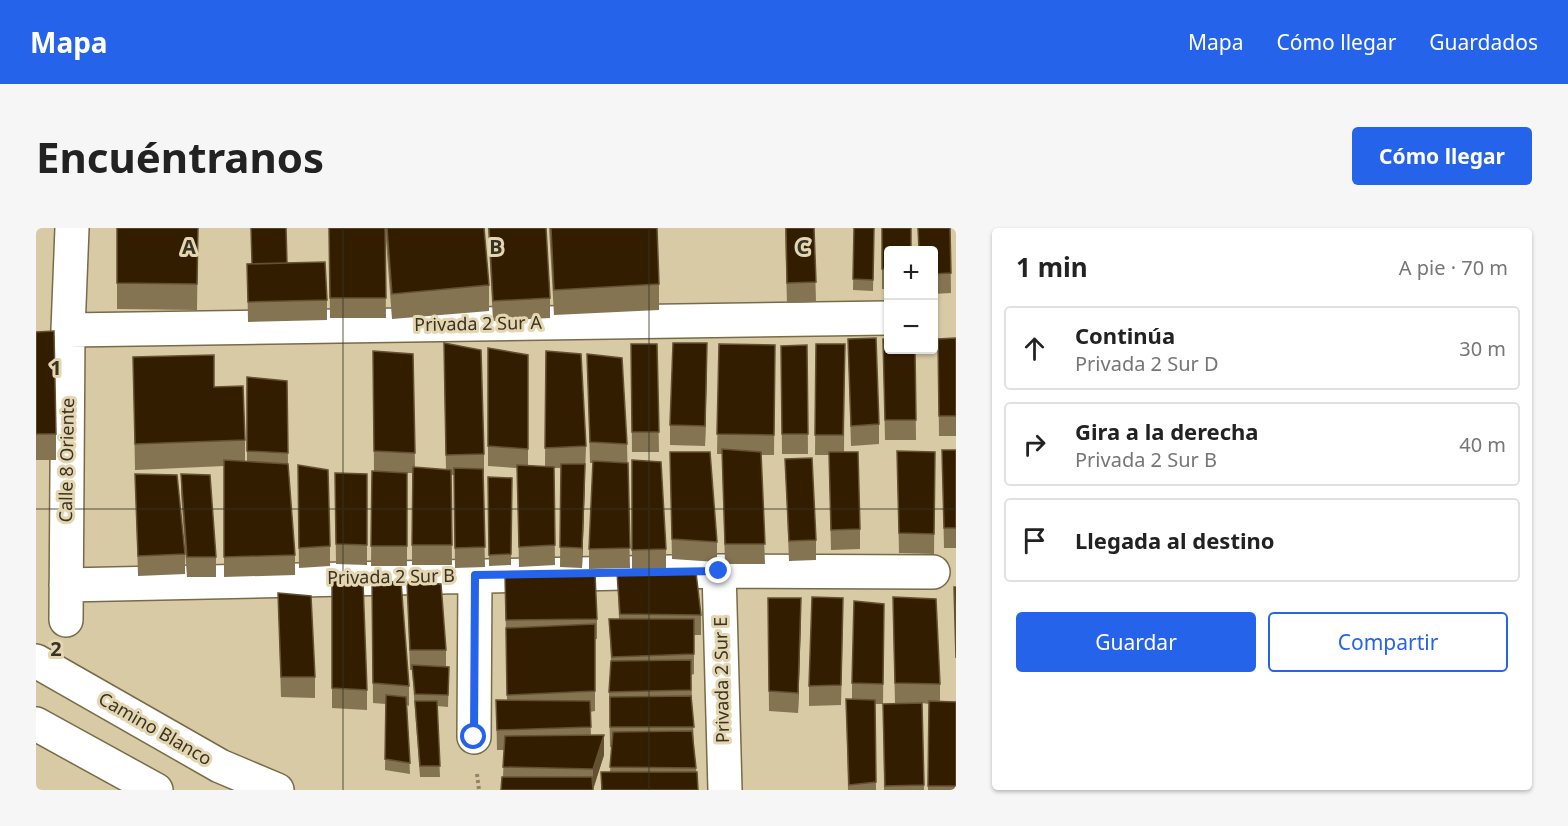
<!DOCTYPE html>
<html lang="es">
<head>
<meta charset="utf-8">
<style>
	body { margin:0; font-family:"Noto Sans",sans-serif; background:#f6f6f6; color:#222 }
	.controls { position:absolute; right:18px; top:18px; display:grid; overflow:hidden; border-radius:6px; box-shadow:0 2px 4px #0004 }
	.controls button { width:54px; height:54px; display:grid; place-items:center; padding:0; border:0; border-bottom:2px solid #e0e0e0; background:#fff; color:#222; font:30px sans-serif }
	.stop { position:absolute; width:18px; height:18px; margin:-14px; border:4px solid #2563eb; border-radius:50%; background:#fff }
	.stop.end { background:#2563eb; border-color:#fff; box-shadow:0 2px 6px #0008 }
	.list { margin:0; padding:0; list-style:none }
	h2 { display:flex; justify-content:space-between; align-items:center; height:78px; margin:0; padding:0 24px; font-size:26px }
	h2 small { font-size:20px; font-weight:400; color:#767676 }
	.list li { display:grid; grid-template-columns:39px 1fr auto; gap:18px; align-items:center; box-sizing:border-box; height:84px; margin:0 12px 12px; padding:0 12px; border:2px solid #e0e0e0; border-radius:6px }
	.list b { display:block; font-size:22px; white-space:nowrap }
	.list p { margin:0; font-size:20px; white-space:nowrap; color:#767676 }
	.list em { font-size:20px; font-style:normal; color:#767676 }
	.actions { display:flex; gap:12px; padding:18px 24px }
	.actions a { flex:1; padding:14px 0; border:2px solid #2563eb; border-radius:6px; text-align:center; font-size:21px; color:#2563eb }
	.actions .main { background:#2563eb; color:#fff }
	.icon { flex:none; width:33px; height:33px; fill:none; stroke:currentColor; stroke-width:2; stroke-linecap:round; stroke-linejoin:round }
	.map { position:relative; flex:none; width:920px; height:562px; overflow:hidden; border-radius:6px }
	header { display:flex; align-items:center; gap:36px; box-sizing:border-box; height:84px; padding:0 30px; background:#2563eb; color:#fff }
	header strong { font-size:28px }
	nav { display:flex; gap:33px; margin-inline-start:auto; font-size:21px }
	.intro { display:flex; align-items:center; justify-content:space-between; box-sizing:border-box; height:144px; padding:0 36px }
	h1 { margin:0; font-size:42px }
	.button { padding:15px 27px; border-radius:6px; background:#2563eb; color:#fff; font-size:21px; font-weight:700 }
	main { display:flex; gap:36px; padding:0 36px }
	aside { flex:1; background:#fff; border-radius:6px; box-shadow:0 2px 4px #0004 }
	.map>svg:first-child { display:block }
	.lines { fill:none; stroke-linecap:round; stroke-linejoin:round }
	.street-casing { stroke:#776b48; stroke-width:36 }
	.secondary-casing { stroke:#776b48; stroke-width:36 }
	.path { stroke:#8f856a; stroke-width:4; stroke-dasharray:3 3; stroke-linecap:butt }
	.street { stroke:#fff; stroke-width:33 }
	.secondary { stroke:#fff; stroke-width:33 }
	.wall { fill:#857452 }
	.shaded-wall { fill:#645131 }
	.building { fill:#331d00; stroke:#645131; stroke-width:1.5 }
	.route { stroke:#2563eb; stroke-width:8 }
	.grid { fill:none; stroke:#393324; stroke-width:1.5; stroke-opacity:0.55 }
	.labels { text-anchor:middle; stroke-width:6; stroke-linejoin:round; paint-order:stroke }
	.street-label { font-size:18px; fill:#393324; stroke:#e4d6b0 }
	.grid-label { font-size:20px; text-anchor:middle; font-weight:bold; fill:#393324; stroke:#e4d6b0; stroke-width:6; stroke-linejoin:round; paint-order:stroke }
</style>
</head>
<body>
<header>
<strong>Mapa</strong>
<nav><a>Mapa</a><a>Cómo llegar</a><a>Guardados</a></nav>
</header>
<div class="intro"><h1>Encuéntranos</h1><a class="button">Cómo llegar</a></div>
<main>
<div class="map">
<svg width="920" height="562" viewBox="0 0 920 562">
	<rect width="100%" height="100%" fill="#d7caa4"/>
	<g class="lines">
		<defs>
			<path id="street" d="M 32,102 L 852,90
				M 683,343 L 689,562
				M 30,357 L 683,343 L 897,344
				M 30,392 L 32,102 L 36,0
				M 438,509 L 439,347"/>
			<path id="secondary" d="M 0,433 L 184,538 L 241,562
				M 0,496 L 120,562"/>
		</defs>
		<!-- street casing -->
		<use href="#street" class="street-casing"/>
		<!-- secondary casing -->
		<use href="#secondary" class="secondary-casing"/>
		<!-- path -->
		<path class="path" d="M 441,546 L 443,562"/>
		<!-- street -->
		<use href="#street" class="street"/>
		<!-- secondary -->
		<use href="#secondary" class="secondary"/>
	</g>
	<!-- wall -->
	<path class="wall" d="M 81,0 L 162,0 L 161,82 L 81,81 Z
		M 293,0 L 349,0 L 350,90 L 294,90 Z
		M 349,0 L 448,0 L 453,57 L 453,83 L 356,91 Z
		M 452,0 L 510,0 L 514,70 L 514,90 L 457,93 Z
		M 513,0 L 621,0 L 623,56 L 623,82 L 518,87 Z
		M 749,0 L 778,0 L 780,74 L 751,75 Z
		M 818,0 L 838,0 L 837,63 L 817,62 Z
		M 846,0 L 852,22 L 852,61 L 846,61 Z
		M 914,0 L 915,65 L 897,66 L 897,22 Z
		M 251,35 L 291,72 L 291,92 L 212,94 L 211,36 Z
		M 0,104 L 20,206 L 20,232 L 0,232 Z
		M 920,110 L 920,208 L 903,208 L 902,111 Z
		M 812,111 L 843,196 L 843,216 L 815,218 Z
		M 847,111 L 879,122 L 880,212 L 849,212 Z
		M 595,116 L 621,116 L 623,224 L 596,224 Z
		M 683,116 L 739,117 L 738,227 L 725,227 L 729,336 L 689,336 L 686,226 L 681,226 Z
		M 780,116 L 809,116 L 808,224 L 824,301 L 824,321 L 795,322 L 793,227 L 779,227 Z
		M 771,117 L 772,226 L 746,226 L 745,118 Z
		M 452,120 L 492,127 L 492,238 L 509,238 L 510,123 L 550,218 L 546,340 L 524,339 L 525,240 L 518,240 L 519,337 L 483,339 L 481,240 L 452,238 Z
		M 337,123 L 377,126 L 379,240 L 410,242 L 408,135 L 448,226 L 448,246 L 447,246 L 449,339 L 419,340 L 418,247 L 415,247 L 416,337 L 376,337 L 376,245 L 371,245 L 371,338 L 335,338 L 336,243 L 338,243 Z
		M 551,126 L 591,216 L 594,340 L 553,341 L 553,321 L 557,235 L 554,235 Z
		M 97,129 L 178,159 L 209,212 L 209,233 L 211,233 L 211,149 L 251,153 L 252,236 L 259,327 L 259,347 L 188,349 L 188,238 L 99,242 Z
		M 671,135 L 669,218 L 634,217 L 634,197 Z
		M 906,222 L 920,222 L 920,320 L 908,320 Z
		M 861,223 L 899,224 L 898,326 L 863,325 Z
		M 634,224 L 681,314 L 681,334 L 636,331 Z
		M 749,231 L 780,312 L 780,332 L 753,333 Z
		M 596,232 L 630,321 L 630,341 L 596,342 Z
		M 299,245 L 331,246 L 331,337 L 300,336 Z
		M 99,246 L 149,326 L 149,346 L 102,348 Z
		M 145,246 L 180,329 L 180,349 L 151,349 L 145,266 Z
		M 452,249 L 476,250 L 475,337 L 453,338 Z
		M 262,257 L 294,318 L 294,338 L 263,340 Z
		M 581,345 L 665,387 L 665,407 L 658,407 L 658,446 L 655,447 L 658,518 L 662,562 L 565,562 L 565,544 L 574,544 L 576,519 L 574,519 L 573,464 L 575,433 L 573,391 L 583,391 Z
		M 469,347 L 561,391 L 561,411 L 559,411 L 559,483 L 554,484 L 555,507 L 568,527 L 557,562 L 467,549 L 468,522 L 461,522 L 460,472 L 471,472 Z
		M 296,350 L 331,462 L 331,482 L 296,480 Z
		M 336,353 L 373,458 L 373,478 L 371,477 L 374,546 L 349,542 L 350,476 L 337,475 Z
		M 371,354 L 410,422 L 410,439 L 413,439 L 412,479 L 401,478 L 404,549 L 384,549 L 376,442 L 374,442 Z
		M 242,365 L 279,449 L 279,470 L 245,469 Z
		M 732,370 L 765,390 L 762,485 L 733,483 Z
		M 848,376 L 847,476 L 839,476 L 840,562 L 812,562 L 810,471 L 816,472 L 816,455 Z
		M 857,389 L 904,456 L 904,473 L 920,474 L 920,562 L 892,562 L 893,476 L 886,475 L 888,562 L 848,562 L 847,476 L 871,475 L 859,475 Z
		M 807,390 L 805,477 L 773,478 L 773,458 Z"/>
	<!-- shaded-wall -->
	<path class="shaded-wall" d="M 671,115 L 671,135 L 669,218 L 669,198 Z
		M 549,236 L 549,256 L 546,340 L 546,320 Z
		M 765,370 L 765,390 L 762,485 L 762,465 Z
		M 568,507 L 568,527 L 557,561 L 557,541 Z"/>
	<!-- building -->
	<path class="building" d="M 81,0 L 162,0 L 161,56 L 81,55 Z
		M 215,0 L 250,0 L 251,35 L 216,36 Z
		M 293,0 L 349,0 L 350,70 L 294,70 Z
		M 351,0 L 448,0 L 453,57 L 356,66 Z
		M 453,0 L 510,0 L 514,70 L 457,73 Z
		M 515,0 L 621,0 L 623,56 L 518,62 Z
		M 750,0 L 778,0 L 780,54 L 751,55 Z
		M 818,0 L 838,0 L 837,52 L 817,51 Z
		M 846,0 L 875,0 L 875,22 L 852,22 L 852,41 L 846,41 Z
		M 882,0 L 914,0 L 915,45 L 897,46 L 897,22 L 883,22 Z
		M 289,34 L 291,72 L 212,74 L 211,36 Z
		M 18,103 L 20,206 L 0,206 L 0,104 Z
		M 840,110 L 843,196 L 815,198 L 812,111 Z
		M 920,110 L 920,188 L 903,188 L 902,111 Z
		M 847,111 L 852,111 L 852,122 L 879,122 L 880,192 L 849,192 Z
		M 408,115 L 445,122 L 448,226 L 410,227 Z
		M 637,115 L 671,115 L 669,198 L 634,197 Z
		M 595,116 L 621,116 L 623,204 L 596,204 Z
		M 683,116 L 739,117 L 738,207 L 681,206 Z
		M 780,116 L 809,116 L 807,207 L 779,207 Z
		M 771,117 L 772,206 L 746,206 L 745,118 Z
		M 452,120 L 492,127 L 492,221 L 452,218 Z
		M 337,123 L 377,126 L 379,225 L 338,223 Z
		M 510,123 L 545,126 L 550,218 L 509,220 Z
		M 551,126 L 586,130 L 591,216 L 554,214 Z
		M 178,127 L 178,159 L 207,158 L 209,212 L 99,216 L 97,129 Z
		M 211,149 L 251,153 L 252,225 L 211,223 Z
		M 686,221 L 725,224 L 729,316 L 689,316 Z
		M 906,222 L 920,222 L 920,300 L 908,300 Z
		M 861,223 L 899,224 L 898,306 L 863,305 Z
		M 634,224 L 674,224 L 681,314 L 636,311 Z
		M 793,224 L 822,224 L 824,301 L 795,302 Z
		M 776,230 L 780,312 L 753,313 L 749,231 Z
		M 188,232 L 252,236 L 259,327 L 188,329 Z
		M 596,232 L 625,234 L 630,321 L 596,322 Z
		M 557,233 L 592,235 L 594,320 L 553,321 Z
		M 525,236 L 549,236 L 546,320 L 524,319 Z
		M 262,237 L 292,242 L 294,318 L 263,320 Z
		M 481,237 L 518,239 L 519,317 L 483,319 Z
		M 377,239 L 415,242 L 416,317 L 376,317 Z
		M 418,240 L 447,241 L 449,319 L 419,320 Z
		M 336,243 L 371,245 L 371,318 L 335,318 Z
		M 299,245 L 331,246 L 331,317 L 300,316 Z
		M 99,246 L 141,247 L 149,326 L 102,328 Z
		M 145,246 L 174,247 L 180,329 L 151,329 Z
		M 452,249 L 476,250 L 475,326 L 453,327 Z
		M 581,345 L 660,345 L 665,387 L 584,386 Z
		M 559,346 L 561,391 L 470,392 L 469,347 Z
		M 296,350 L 327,354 L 331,462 L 296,460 Z
		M 336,353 L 365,354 L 373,458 L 337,455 Z
		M 371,354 L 405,356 L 410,422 L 374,422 Z
		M 918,359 L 920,359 L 920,430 Z
		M 242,365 L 275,368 L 279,449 L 245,449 Z
		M 776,369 L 807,370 L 805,457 L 773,458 Z
		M 857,369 L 900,371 L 904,456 L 859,455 Z
		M 732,370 L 765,370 L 762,465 L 733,463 Z
		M 818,373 L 848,376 L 847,456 L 816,455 Z
		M 573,391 L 658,391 L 658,426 L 576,429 Z
		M 559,396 L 559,463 L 471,467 L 470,400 Z
		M 655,432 L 655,462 L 573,464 L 575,433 Z
		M 376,437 L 413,439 L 412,467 L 379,466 Z
		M 350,467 L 370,469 L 374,535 L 349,531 Z
		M 655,468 L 658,499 L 574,499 L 574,469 Z
		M 810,471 L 839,472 L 840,554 L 813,557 Z
		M 460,472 L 554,473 L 555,499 L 461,502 Z
		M 379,473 L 401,473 L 404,538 L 384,538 Z
		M 893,473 L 920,474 L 920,558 L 892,558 Z
		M 886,475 L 888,557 L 849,558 L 847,476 Z
		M 656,503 L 660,540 L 574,539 L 577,504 Z
		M 568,507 L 557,541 L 467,539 L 469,508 Z
		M 565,544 L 661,544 L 662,562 L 566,562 Z
		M 466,549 L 556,549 L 557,562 L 465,562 Z"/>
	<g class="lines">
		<!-- route -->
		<path class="route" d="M 438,509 L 439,347 L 683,343"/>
	</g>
	<!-- grid -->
	<path class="grid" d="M 307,0 L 307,562M 613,0 L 613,562M 0,281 L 920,281"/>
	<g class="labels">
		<!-- street labels -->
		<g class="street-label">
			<text transform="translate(442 96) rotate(-1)" y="6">Privada 2 Sur A</text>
			<text transform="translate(31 232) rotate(-89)" y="6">Calle 8 Oriente</text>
			<text transform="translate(355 349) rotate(-1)" y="6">Privada 2 Sur B</text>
			<text transform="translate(686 452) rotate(-91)" y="6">Privada 2 Sur E</text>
			<text transform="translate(119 501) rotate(30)" y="6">Camino Blanco</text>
		</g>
	</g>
	<g class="grid-label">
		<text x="153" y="26">A</text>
		<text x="460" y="26">B</text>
		<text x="767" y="26">C</text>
		<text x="20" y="147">1</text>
		<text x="20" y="428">2</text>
	</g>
</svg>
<div class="controls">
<button>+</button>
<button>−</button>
</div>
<div class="stop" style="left:438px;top:509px"></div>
<div class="stop end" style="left:683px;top:343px"></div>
</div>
<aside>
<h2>1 min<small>A pie · 70 m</small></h2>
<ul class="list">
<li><svg class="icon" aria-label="ahead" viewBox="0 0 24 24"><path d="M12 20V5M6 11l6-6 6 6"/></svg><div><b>Continúa</b><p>Privada 2 Sur D</p></div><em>30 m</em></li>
<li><svg class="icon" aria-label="right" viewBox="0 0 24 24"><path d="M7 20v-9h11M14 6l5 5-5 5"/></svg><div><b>Gira a la derecha</b><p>Privada 2 Sur B</p></div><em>40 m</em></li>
<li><svg class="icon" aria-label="arrive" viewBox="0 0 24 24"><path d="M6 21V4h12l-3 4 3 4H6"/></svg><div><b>Llegada al destino</b></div></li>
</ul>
<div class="actions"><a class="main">Guardar</a><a>Compartir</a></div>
</aside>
</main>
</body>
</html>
